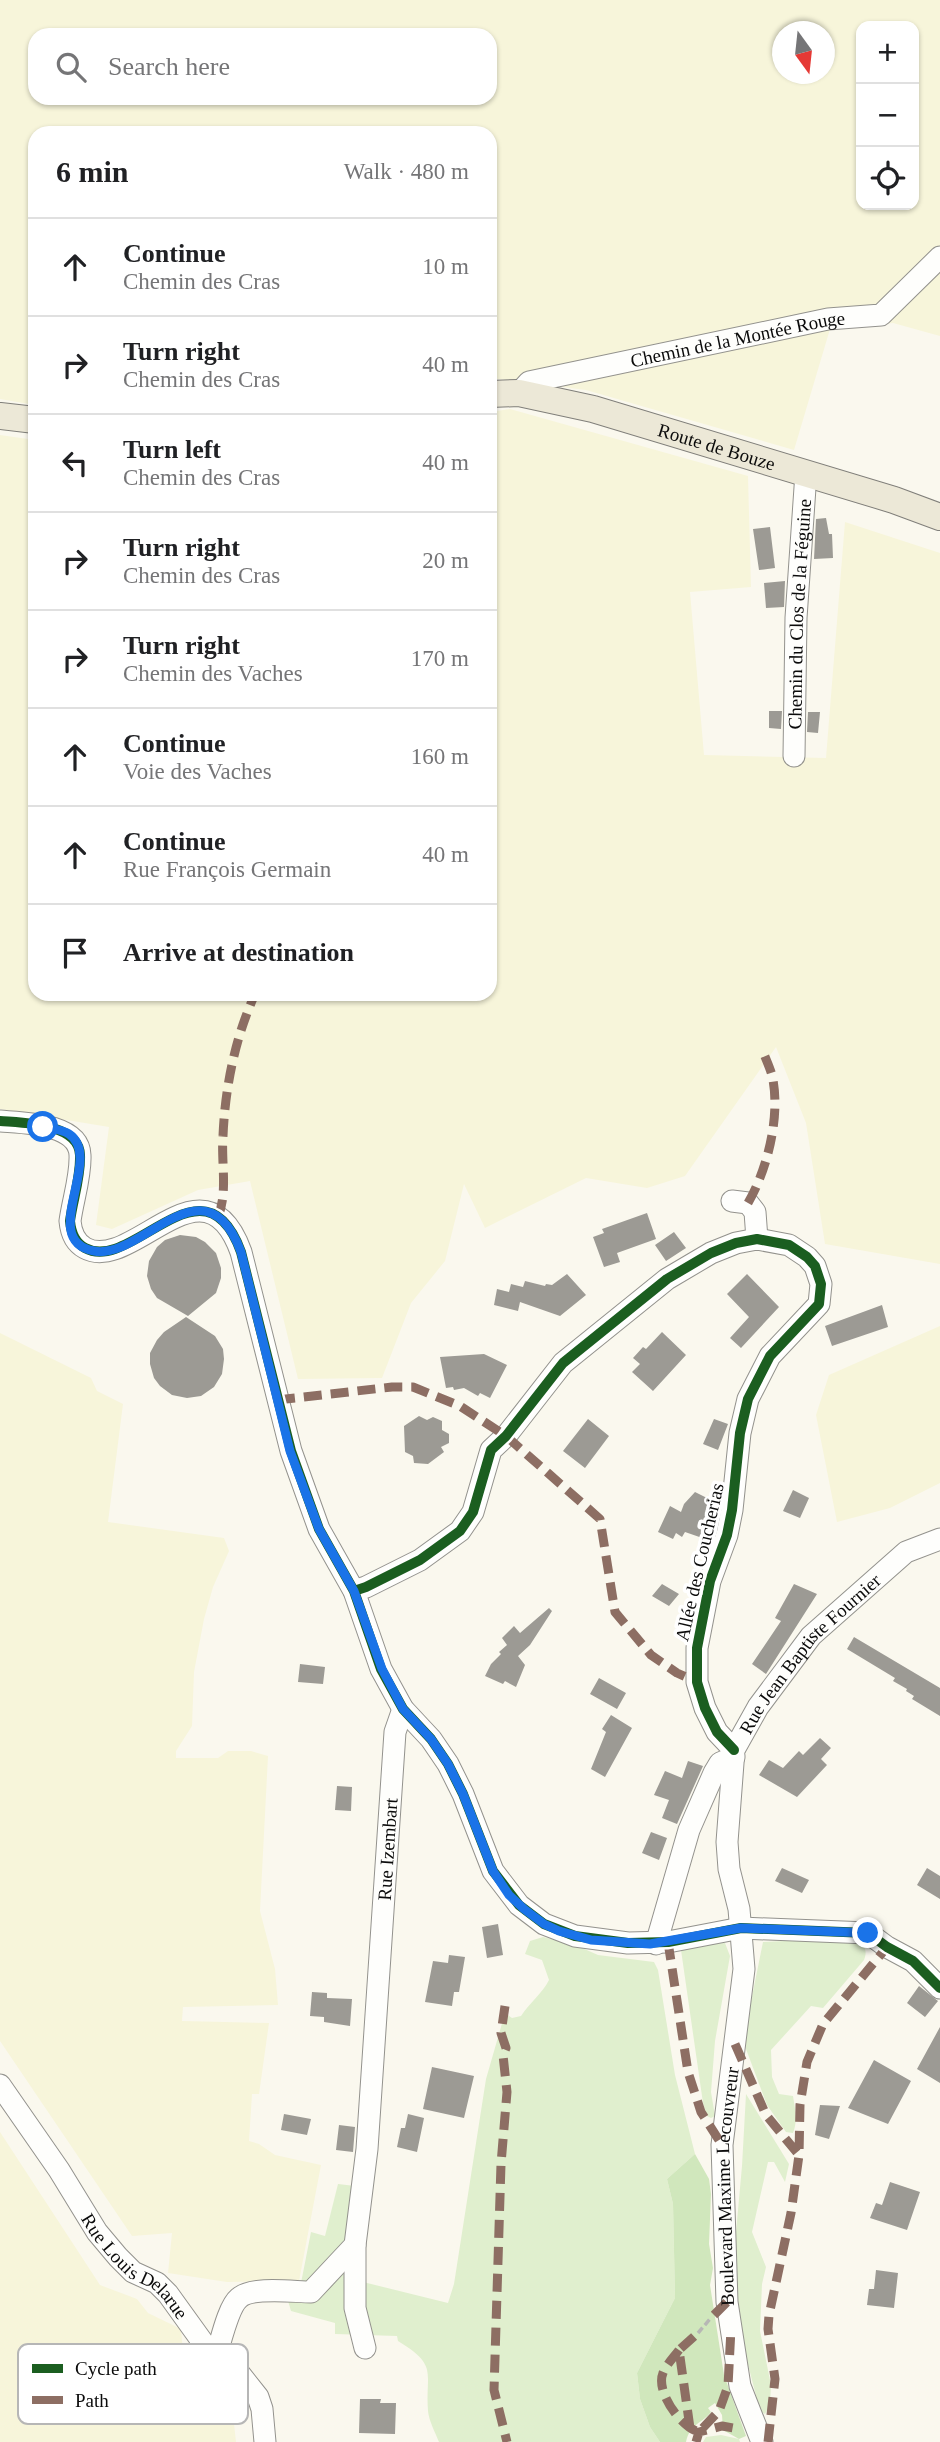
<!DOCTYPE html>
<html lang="en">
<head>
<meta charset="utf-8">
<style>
	body { margin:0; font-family:Georgia,serif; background:#f6f6f6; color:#202124 }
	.controls { position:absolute; right:21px; top:21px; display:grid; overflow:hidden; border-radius:14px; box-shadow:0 2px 5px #0004 }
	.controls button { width:63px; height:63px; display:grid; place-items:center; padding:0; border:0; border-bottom:2px solid #e0e0e0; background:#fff; color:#202124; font:35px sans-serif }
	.compass { position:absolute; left:772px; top:21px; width:63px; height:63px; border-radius:50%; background:#fff; box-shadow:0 2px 5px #0004; rotate:165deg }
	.stop { position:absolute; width:21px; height:21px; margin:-16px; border:5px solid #1a73e8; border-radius:50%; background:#fff }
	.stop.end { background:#1a73e8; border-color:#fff; box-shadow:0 2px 7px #0008 }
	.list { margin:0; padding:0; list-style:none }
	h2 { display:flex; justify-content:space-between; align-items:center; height:91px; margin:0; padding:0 28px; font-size:30px }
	h2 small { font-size:23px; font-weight:400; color:#757577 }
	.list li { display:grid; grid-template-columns:46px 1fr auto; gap:21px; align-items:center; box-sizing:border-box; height:98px; padding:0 28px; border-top:2px solid #e0e0e0 }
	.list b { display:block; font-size:26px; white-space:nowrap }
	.list p { margin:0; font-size:23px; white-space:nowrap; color:#757577 }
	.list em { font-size:23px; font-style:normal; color:#757577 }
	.icon { flex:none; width:38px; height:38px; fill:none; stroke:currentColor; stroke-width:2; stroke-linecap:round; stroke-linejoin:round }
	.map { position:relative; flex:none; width:940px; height:2442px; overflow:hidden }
	.search { position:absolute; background:#fff; box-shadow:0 2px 5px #0004; left:28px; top:28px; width:469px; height:77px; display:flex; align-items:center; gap:18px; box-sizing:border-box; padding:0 24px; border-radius:21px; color:#757577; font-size:26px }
	.panel { position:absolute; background:#fff; box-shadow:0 2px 5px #0004; left:28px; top:126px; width:469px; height:875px; border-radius:21px }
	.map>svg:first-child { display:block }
	.farmland { fill:#f7f5da; fill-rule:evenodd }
	.green { fill:#e0efce }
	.forest { fill:#d0e7bc }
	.building { fill:#9c9a94 }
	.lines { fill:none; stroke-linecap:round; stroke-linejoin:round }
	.minor-casing { stroke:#93928d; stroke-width:23 }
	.major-casing { stroke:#807f7a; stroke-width:28 }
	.path { stroke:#b7b7b5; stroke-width:3.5; stroke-dasharray:7 3.5; stroke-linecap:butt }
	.minor { stroke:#fefefc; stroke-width:21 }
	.major { stroke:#ece8d7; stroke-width:26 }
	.quiet { stroke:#8d6e63; stroke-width:9; stroke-dasharray:18 9; stroke-linecap:butt }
	.cycleway-casing { stroke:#fff; stroke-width:15 }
	.cycleway { stroke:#1b5e20; stroke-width:10 }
	.route { stroke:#1a73e8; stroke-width:9 }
	.labels { text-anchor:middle; stroke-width:7; stroke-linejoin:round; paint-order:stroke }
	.street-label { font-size:19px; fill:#0b0b0b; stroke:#fff }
	.key { fill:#fff; stroke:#b6b6b6; stroke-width:2 }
	.key-label { font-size:19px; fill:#0b0b0b }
</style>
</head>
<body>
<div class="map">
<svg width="940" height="2442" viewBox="0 0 940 2442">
	<rect width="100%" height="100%" fill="#faf8ee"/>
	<!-- farmland -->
	<path class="farmland" d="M 0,0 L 940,0 L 940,336 L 893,323 L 830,329 L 794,450 L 586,390 L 490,378 L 490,133 L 35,133 L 35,405 L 0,399 ZM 861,26 L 914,26 L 914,205 L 861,205 ZM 782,32 L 824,32 L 824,74 L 782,74 ZM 35,35 L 490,35 L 490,98 L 35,98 Z
		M 510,409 L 748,476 L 751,587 L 690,592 L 704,755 L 826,758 L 845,522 L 940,553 L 940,1264 L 825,1244 L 806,1123 L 776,1047 L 685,1176 L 647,1188 L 586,1178 L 485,1228 L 464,1184 L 445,1261 L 411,1303 L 382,1378 L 298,1379 L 250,1181 L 198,1190 L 112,1229 L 96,1225 L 109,1127 L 0,1109 L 0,435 L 35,440 L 35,994 L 490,994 L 490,412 Z
		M 940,1326 L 940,1483 L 890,1508 L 837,1522 L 816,1415 L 829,1375 Z
		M 0,1333 L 91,1378 L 97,1391 L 123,1404 L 108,1522 L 224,1538 L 229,1551 L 213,1587 L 204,1619 L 194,1672 L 192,1726 L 176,1751 L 176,1758 L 218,1758 L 228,1751 L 251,1751 L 268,1756 L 260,1911 L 275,1969 L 278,2005 L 183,2007 L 182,2021 L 269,2023 L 259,2094 L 252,2094 L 249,2141 L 259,2144 L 275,2155 L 321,2165 L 299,2281 L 227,2282 L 168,2273 L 172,2233 L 132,2236 L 0,2041 Z
		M 0,2132 L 100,2285 L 137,2299 L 148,2313 L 181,2329 L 185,2375 L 219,2374 L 233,2415 L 236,2442 L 0,2442 Z"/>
	<!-- green -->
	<path class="green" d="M 543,1937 L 573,1944 L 598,1955 L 654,1962 L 658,1970 L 675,2075 L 695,2154 L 667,2179 L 673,2204 L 675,2298 L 637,2373 L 640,2399 L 650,2427 L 660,2442 L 439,2442 C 435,2432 429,2421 428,2411 C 425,2372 439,2366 398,2341 L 397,2336 L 335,2334 L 335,2323 L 291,2311 L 283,2284 L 301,2283 L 311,2232 L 325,2236 L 338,2184 L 355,2186 L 359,2281 L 448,2303 L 454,2284 L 486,2079 L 505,2013 L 512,2018 L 521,2016 C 530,2002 542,1994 549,1980 L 542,1960 L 525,1954 L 530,1941 Z
		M 848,1938 L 860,1940 C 866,1948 867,1952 864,1960 L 823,2008 L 811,2006 L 771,2050 L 772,2077 L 779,2094 L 793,2096 C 795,2109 798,2120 793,2133 L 786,2132 L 767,2105 L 743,2041 L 763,1942 Z
		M 725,1943 L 730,1956 L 715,2041 L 711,2092 L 715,2116 L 711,2118 L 707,2116 L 703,2103 L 681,1950 L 697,1945 Z
		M 746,2094 L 789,2164 L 785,2182 L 774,2162 L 768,2162 L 752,2232 L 766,2267 L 762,2284 L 760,2331 L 771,2385 L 770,2404 L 765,2414 L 760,2411 L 736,2318 L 734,2254 L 742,2166 Z
		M 721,2435 L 739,2439 L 740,2442 L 703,2442 L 706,2437 Z"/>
	<!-- forest -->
	<path class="forest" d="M 695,2154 L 709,2179 L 711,2194 L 709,2244 L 713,2268 L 710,2285 L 724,2375 L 746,2436 L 739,2439 L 723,2430 L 722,2415 L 715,2403 L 708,2408 L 711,2412 C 702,2424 690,2423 686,2442 L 660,2442 L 650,2427 L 640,2399 L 637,2373 L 675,2298 L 673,2204 L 667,2179 Z"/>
	<!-- building -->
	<path class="building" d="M 826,518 L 829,534 L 832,534 L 833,558 L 814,559 L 816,519 Z
		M 770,527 L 775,568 L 759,570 L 753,529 Z
		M 785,581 L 784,607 L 766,608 L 764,583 Z
		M 769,711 L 782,711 L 781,729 L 769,728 Z
		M 808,712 L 820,712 L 818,733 L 807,732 Z
		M 647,1213 L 656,1239 L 617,1253 L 620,1262 L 604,1267 L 593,1237 L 604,1233 L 602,1229 Z
		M 674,1232 L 686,1248 L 666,1261 L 655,1245 Z
		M 180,1235 L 196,1237 L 205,1242 L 216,1253 L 221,1268 L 221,1278 L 216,1293 L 188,1316 L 157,1298 L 151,1289 L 147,1276 L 149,1261 L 157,1247 L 165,1240 Z
		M 567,1274 L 586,1295 L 560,1316 L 520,1302 L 518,1311 L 494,1305 L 497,1289 L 509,1292 L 511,1284 L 523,1287 L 525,1281 L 545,1286 L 546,1284 L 552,1285 Z
		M 747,1274 L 779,1307 L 741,1348 L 730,1338 L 749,1317 L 727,1294 Z
		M 882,1305 L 888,1327 L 832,1346 L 825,1326 Z
		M 186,1317 L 215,1336 L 223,1349 L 224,1359 L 222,1374 L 214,1387 L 201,1396 L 187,1398 L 172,1395 L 160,1386 L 154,1378 L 150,1364 L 150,1353 L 157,1340 L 164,1332 Z
		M 662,1332 L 686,1355 L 653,1391 L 632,1372 L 640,1364 L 633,1358 L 643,1347 L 646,1349 Z
		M 484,1354 L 507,1365 L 490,1398 L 480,1393 L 478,1396 L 464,1388 L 454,1390 L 453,1387 L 446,1388 L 440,1357 Z
		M 419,1416 L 427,1420 L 433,1417 L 442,1421 L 442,1430 L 449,1434 L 449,1443 L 441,1447 L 444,1452 L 428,1464 L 414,1463 L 413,1456 L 405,1452 L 404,1426 Z
		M 588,1419 L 609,1436 L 585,1468 L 563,1451 Z
		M 714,1419 L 728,1424 L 718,1450 L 703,1444 Z
		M 793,1490 L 809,1498 L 800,1518 L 783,1511 Z
		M 695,1492 L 719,1504 L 711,1541 L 685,1532 L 682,1537 L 676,1533 L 673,1539 L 658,1532 L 670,1506 L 681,1512 L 684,1504 Z
		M 662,1584 L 679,1594 L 669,1606 L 652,1596 Z
		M 794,1584 L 817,1594 L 766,1674 L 752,1664 L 781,1621 L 775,1618 Z
		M 549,1608 L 552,1611 L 530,1645 L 518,1656 L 525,1665 L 516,1687 L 505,1681 L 503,1684 L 485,1676 L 491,1664 L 501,1654 L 499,1652 L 507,1645 L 502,1638 L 514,1626 L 520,1633 Z
		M 854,1637 L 940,1688 L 940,1716 L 912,1699 L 914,1696 L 906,1691 L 907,1689 L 893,1681 L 895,1678 L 847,1649 Z
		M 300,1664 L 325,1667 L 323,1684 L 298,1682 Z
		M 599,1678 L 626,1693 L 617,1709 L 590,1694 Z
		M 611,1715 L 632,1728 L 605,1777 L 591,1769 L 606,1732 L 602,1729 Z
		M 820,1738 L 831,1748 L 821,1759 L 827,1765 L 797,1797 L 759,1775 L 769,1760 L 783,1768 L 799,1751 L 803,1755 Z
		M 688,1761 L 703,1766 L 677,1824 L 662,1818 L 669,1800 L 654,1795 L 665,1771 L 682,1778 Z
		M 337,1786 L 352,1787 L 351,1811 L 335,1810 Z
		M 651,1832 L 667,1838 L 659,1860 L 642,1853 Z
		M 782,1868 L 809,1880 L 802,1893 L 775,1881 Z
		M 927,1868 L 940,1876 L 940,1899 L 917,1885 Z
		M 498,1924 L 503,1955 L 487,1958 L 482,1927 Z
		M 449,1955 L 465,1957 L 459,1992 L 454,1992 L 452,2006 L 425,2002 L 433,1961 L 448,1963 Z
		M 919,1986 L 938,2001 L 925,2017 L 907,2003 Z
		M 312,1992 L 327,1993 L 327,1998 L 352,1999 L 350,2026 L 324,2022 L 324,2017 L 310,2016 Z
		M 940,2027 L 940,2083 L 917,2069 Z
		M 874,2060 L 911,2081 L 888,2124 L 848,2108 Z
		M 432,2067 L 474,2076 L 464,2118 L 423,2109 Z
		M 820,2105 L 840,2106 L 829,2139 L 815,2135 Z
		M 284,2114 L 311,2119 L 307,2135 L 281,2130 Z
		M 408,2114 L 424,2118 L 417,2152 L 397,2147 L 401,2128 L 405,2128 Z
		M 339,2125 L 355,2127 L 353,2152 L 336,2150 Z
		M 890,2182 L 920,2192 L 907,2230 L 870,2218 L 876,2203 L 882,2205 Z
		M 876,2270 L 898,2273 L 894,2308 L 867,2305 L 869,2289 L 874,2289 Z
		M 360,2399 L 381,2399 L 380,2403 L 396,2403 L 395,2434 L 359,2433 Z"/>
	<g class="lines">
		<defs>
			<g id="minor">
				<path id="s1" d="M 519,393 L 529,382 L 828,319 L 881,315 L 940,257"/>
				<path id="s2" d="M 794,756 L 796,618 L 806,473"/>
				<path d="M 0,1121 C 23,1123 79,1123 80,1155 C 81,1176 73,1199 70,1221 C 71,1232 74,1242 85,1248 C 132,1274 204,1150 241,1252 L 291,1451 L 319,1529 L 354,1591 L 381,1669 L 403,1709 L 431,1739 L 448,1764 L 463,1794 L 493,1871 L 519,1905 L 544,1924 L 575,1936 L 628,1943 L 668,1942 L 741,1928 L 868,1933 L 887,1947 L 913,1961 L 940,1988"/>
				<path d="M 732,1201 L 748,1203 L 755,1212 L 757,1239"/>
				<path d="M 354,1591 L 366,1587 L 420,1560 L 460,1531 L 473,1512 L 491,1450 L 506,1436 L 563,1363 L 667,1279 L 711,1253 L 736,1243 L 757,1239 L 789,1245 L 807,1257 L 815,1266 L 821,1284 L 819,1304 L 770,1356 L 748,1399 L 740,1433 L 732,1510 L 727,1535 L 710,1581 L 697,1648 L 697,1682 L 705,1708 L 717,1732 L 734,1750"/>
				<path d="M 656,1944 L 689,1830 L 714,1773 L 720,1763 L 734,1757"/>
				<path id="s3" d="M 0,2085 L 59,2170 L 97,2232 L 118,2257 L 133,2272 L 157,2283 L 168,2294 L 209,2351 L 239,2373 L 258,2397 L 262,2409 L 265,2442"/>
				<path d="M 355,2245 L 355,2308 L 365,2348"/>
				<path id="s4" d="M 216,2356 C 221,2341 228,2307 239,2298 C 252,2286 294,2292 311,2292 L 355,2245 L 367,2149 L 395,1732 L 403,1709"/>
				<path id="s5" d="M 762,2442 L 740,2386 L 727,2302 L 722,2145 L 744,1969 L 739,1909 L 729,1869 L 727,1842 L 734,1750 L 758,1707 L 811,1636 L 906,1552 L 940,1539"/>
			</g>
			<g id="major">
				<path id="s6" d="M 490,394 L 519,393 L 593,409 L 894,500 L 940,517"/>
				<path d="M 0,416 L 35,420"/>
			</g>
		</defs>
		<!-- minor casing -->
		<use href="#minor" class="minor-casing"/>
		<!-- major casing -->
		<use href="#major" class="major-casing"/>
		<!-- path -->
		<path class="path" d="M 698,2333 L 710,2319"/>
		<!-- minor -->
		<use href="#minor" class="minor"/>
		<!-- major -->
		<use href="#major" class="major"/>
		<!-- quiet -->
		<path class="quiet" d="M 748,1203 C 767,1170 780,1119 773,1080 C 771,1069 766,1060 762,1049
			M 218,1217 C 228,1192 221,1163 223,1136 C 225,1088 235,1038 255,994
			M 277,1400 L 392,1387 L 413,1387 L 460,1406 L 506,1436 L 600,1519 L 615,1612 L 651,1655 L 677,1673 L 697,1682
			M 668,1942 L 688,2072 L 701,2112 L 722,2145
			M 505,2006 L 501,2033 L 506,2048 L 503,2055 L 507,2092 L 501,2164 L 494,2390 L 507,2442
			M 735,2044 L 766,2115 L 799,2155
			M 714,2315 L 727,2302
			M 679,2350 C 674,2357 666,2365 663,2373 C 655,2392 682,2428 699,2432 L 719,2411 L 728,2386 L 731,2329
			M 690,2428 L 679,2350 L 698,2333
			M 696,2442 L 699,2432 L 722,2426 L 733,2428
			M 768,2442 L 775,2379 L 768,2329 L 769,2315 L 791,2213 L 799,2155 L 800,2105 L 807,2062 L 823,2024 L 887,1947"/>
		<defs>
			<path id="cycleway" d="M 0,1121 C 23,1123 79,1123 80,1155 C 81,1176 73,1199 70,1221 C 71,1232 74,1242 85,1248 C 132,1274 204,1150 241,1252 L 291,1451 L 319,1529 L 354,1591 L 381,1669 L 403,1709 L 431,1739 L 448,1764 L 463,1794 L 493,1871 L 519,1905 L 544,1924 L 575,1936 L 628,1943 L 668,1942 L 741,1928 L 868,1933 L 887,1947 L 913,1961 L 940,1988
				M 354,1591 L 366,1587 L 420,1560 L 460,1531 L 473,1512 L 491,1450 L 506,1436 L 563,1363 L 667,1279 L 711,1253 L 736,1243 L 757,1239 L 789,1245 L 807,1257 L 815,1266 L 821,1284 L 819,1304 L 770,1356 L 748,1399 L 740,1433 L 732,1510 L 727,1535 L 710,1581 L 697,1648 L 697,1682 L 705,1708 L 717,1732 L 734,1750"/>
		</defs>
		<!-- cycleway casing -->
		<use href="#cycleway" class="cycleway-casing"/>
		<!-- cycleway -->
		<use href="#cycleway" class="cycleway"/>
	</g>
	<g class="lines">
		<!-- route -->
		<path class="route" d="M 43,1127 C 52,1129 62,1129 69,1134 C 105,1158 37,1240 94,1251 C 141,1261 205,1155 241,1252 L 290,1451 L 319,1529 L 354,1591 L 382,1669 L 403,1709 L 431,1739 L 448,1764 L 463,1794 L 493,1871 L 509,1895 L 524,1909 L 544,1924 L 559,1931 L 591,1940 L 650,1944 L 741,1928 L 868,1933"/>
	</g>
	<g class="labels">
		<!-- street labels -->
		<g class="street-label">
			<text dy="7" stroke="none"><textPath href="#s1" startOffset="228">Chemin de la Montée Rouge</textPath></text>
			<text dy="7" stroke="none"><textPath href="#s6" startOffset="234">Route de Bouze</textPath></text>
			<text dy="7" stroke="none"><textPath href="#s2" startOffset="142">Chemin du Clos de la Féguine</textPath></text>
			<text transform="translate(699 1562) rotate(-77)" y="7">Allée des Coucherias</text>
			<text dy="7" stroke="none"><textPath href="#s5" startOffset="824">Rue Jean Baptiste Fournier</textPath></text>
			<text dy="7" stroke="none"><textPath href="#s4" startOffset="598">Rue Izembart</textPath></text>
			<text dy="7" stroke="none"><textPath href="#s5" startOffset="261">Boulevard Maxime Lecouvreur</textPath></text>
			<text dy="7" stroke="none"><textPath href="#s3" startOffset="228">Rue Louis Delarue</textPath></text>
		</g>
	</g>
	<!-- legend -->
	<rect x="18" y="2344" width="230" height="80" rx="10" class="key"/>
	<rect x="32" y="2364" width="31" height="9" fill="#1b5e20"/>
	<rect x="32" y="2396" width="31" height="8" fill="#8d6e63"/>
	<g class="key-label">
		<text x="75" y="2375">Cycle path</text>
		<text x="75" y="2407">Path</text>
	</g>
</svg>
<div class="controls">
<button>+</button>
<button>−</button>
<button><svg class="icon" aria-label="locate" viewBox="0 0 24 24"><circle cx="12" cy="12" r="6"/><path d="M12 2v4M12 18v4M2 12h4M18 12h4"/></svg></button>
</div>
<svg class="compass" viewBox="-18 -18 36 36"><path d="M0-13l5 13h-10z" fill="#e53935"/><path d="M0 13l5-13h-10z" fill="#757577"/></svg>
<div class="stop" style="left:43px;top:1127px"></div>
<div class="stop end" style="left:868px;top:1933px"></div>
<div class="search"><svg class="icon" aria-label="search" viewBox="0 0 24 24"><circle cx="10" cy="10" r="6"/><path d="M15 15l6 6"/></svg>Search here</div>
<section class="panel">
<h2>6 min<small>Walk · 480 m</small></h2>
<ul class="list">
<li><svg class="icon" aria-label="ahead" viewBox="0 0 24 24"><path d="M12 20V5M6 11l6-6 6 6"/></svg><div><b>Continue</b><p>Chemin des Cras</p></div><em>10 m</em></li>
<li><svg class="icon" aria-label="right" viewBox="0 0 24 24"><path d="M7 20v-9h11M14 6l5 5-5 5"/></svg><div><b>Turn right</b><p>Chemin des Cras</p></div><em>40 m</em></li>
<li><svg class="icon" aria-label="left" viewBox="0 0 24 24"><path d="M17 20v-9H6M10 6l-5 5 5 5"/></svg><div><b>Turn left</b><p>Chemin des Cras</p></div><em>40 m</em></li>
<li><svg class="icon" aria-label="right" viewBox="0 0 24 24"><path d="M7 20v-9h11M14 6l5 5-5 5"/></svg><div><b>Turn right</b><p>Chemin des Cras</p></div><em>20 m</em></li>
<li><svg class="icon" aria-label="right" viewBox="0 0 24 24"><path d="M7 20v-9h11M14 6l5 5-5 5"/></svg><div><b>Turn right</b><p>Chemin des Vaches</p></div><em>170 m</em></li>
<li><svg class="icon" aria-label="ahead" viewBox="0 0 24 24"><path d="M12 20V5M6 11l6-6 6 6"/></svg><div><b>Continue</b><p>Voie des Vaches</p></div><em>160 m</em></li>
<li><svg class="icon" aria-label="ahead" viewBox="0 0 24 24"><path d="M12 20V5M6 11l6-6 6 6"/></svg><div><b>Continue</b><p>Rue François Germain</p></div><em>40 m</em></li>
<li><svg class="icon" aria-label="arrive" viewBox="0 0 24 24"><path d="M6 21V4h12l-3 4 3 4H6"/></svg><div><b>Arrive at destination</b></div></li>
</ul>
</section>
</div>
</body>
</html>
